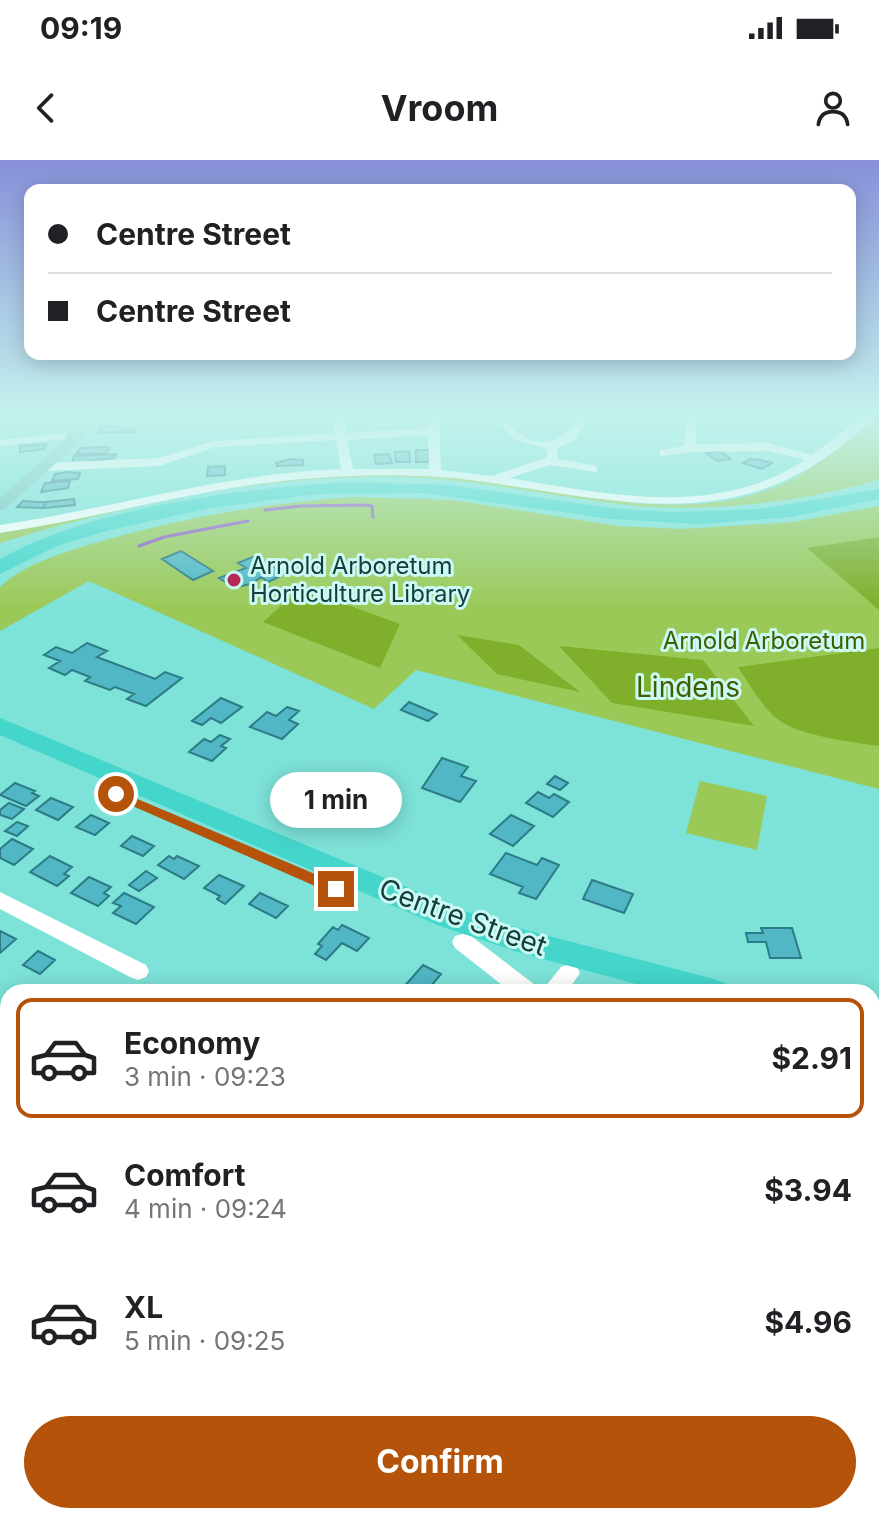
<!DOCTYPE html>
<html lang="en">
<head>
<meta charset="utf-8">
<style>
	body { margin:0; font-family:Inter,sans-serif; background:#f6f6f6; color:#202124; height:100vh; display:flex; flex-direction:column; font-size:30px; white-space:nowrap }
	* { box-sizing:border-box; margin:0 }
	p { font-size:26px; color:#757577 }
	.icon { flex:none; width:44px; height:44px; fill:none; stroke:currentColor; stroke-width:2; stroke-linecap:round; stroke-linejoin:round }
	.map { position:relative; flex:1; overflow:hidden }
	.sheet { position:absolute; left:0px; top:824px; width:880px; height:540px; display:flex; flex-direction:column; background:#fff; border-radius:24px 24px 0 0; box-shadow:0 4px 20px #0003 }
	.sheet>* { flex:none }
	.top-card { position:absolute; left:24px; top:24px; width:832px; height:176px; border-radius:16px; box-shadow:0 4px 20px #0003; display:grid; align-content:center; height:176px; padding:0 24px; background:#fff }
	.end { position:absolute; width:36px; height:36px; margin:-18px; border:10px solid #b45309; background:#fff; box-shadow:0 0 0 4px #fff }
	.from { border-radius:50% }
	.bubble { position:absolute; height:56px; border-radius:28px; background:#fff; box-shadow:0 4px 20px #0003; font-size:26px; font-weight:700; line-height:56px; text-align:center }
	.top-card b { display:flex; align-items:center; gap:28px; height:76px; font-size:30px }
	.top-card b+b { border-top:2px solid #e0e0e0 }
	.top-card i { width:20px; height:20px; background:#202124 }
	ul { padding:14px 0 0; list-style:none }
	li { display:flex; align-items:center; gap:24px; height:120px; margin:0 16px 12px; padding:0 8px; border:4px solid transparent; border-radius:16px }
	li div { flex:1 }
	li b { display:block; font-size:30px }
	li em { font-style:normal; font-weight:700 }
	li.active { border-color:#b45309 }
	li>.icon { width:72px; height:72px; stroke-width:1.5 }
	.button { display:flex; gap:16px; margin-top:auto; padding:16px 24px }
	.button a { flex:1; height:92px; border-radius:48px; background:#b45309; color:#fff; font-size:32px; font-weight:700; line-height:92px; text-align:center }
	.status { display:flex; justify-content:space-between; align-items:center; height:56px; padding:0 40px; background:#fff; direction:ltr }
	.status svg { height:22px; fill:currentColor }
	header { display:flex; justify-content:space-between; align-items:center; height:104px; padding:0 24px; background:#fff; font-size:36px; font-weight:700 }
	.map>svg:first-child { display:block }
	.green { fill:#9bc958 }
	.forest { fill:#80af2b }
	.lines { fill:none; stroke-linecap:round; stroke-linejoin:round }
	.stream { stroke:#955ac3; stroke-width:3 }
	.building { fill:#51b7c5; stroke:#2c7b85; stroke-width:2 }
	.minor { fill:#fff; fill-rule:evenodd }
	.major { fill:#75c3be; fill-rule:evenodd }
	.highway { fill:#44d6cb; fill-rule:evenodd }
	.route { fill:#b45309 }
	.poi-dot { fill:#b72755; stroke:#cbf9f4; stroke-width:3 }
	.labels { text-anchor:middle; stroke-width:6; stroke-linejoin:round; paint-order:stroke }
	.far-poi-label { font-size:24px; fill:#133e3b; stroke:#cbf9f4; text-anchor:start }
	.far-park-label { font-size:24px; fill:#405d00; stroke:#cbf9f4 }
	.park-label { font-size:28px; fill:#405d00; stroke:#cbf9f4 }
	.street-label { font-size:28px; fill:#133e3b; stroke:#cbf9f4 }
</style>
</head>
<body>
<div class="status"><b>09:19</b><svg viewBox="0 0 49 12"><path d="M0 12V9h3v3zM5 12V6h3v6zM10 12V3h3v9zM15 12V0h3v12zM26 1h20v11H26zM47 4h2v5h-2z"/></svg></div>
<header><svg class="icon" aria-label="back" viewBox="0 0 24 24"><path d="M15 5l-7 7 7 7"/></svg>Vroom<svg class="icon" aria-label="person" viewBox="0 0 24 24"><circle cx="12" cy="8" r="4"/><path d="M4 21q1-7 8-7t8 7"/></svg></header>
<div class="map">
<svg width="879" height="1364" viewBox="0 0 879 1364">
	<rect width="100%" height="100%" fill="#7de2d8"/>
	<path class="green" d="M879 258V320C806 340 727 351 651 347 569 341 488 320 405 317 269 313 129 343 0 383V371C112 356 221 322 334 316 382 313 432 315 480 320 575 331 679 365 773 328 811 313 846 281 879 258Z
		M357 337 453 340 619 366 682 369 793 362 879 346V629L416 510 374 549 89 421 0 471V427C28 401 69 391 105 380 188 357 270 342 357 337Z
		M700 621 767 636 757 690 686 673Z"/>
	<path class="forest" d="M879 377V450L807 388Z
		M301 428 400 464 380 508 263 462Z
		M457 475 519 485 580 532 497 514Z
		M559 486 703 500 754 566 612 543Z
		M879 488V586C851 582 798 576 776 558 760 544 749 524 738 507Z
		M651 1356H812L817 1364H651Z"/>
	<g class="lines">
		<path class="stream" d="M265 350 301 346 364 345 372 346 373 357
			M139 386 164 377 248 361"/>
	</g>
	<path class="building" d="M101 266H121L119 271 133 269 136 272 98 273Z
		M47 284 44 289 20 292V286Z
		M81 288 106 287 110 288 104 294H76Z
		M416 290H429V302H416Z
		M409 291 410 302H396L395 292Z
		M720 291 731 299 717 301 706 293Z
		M116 294 114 298 72 304 74 296Z
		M389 294 392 303 376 304 374 295Z
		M291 299 303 300V305L277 306 276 303Z
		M750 299 761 300 772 303 762 309 743 303Z
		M225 306V315L207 316 208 307Z
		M68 312 80 313 78 319 52 321 55 314Z
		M70 321 68 328 41 332 45 323Z
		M74 339 75 345 43 348 46 342Z
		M23 341 39 342H46L43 348 17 347Z
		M181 391 213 411 193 420 162 399Z
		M255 396 285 414 268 422 261 417 253 423 235 428 219 418 246 408 238 403Z
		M87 483 107 491 97 497 155 519 165 512 182 518 146 546 127 539 134 534 115 527 110 530 85 521 90 517 72 510 65 515 49 508 60 501 44 495 56 487 72 493Z
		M221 538 242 547 221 563 211 558 202 565 192 561Z
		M409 542 437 554 428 561 401 550Z
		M287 547 299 551 289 560 298 564 282 579 250 567 267 552 276 556Z
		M220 575 230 579 221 586 226 588 212 601 189 592 204 579 211 582Z
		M442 598 468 607 461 616 476 621 460 642 422 628Z
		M555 616 568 623 560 630 547 624Z
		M15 623 35 631 32 633 39 636 26 646 0 635Z
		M538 632 549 638 554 634 569 642 553 657 526 643Z
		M51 638 73 647 58 660 36 650Z
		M9 643 24 649 12 659 0 655V650Z
		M91 655 109 663 95 675 76 667Z
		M511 655 534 666 513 686 490 674Z
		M17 662 28 666 17 676 5 671Z
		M132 676 154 686 143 696 121 686Z
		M12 679 33 689 14 705 0 698V689Z
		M506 693 537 705 542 698 559 705 536 739 519 733 523 727 490 714Z
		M50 696 72 707 64 714 69 716 57 726 30 712Z
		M169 696 174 699 177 696 199 706 184 719 158 705Z
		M146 711 157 718 139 731 129 725Z
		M219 715 244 726 225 744 217 739 220 736 204 728Z
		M89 717 111 727 104 733 109 736 98 746 71 733Z
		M592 720 633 734 624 753 583 739Z
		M124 733 154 747 136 764 113 753 121 746 113 743Z
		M260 733 288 746 276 758 249 744Z
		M342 765 369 778 357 791 342 783 326 800 315 794 322 786 318 784 333 767 338 770Z
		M761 768H792L801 798H770L766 782H748L746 773H763Z
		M0 771 16 779 0 793Z
		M38 791 55 800 40 814 23 805Z
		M423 805 441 814 426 832H411L403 828Z
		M872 909H879V934H872Z
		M0 1014 8 1021V1051L0 1058Z
		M872 1331 879 1339V1364H861L854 1356H872Z
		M60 1356H96L101 1364H51Z
		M492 1356H548L549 1359 563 1356 566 1364H495Z"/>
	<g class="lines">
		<path class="minor" d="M332 256H343L346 273 428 268 427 256H439L441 310 492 316 545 298 548 295 547 289 514 279 494 256H505C524 290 561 291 579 256H590L576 279 558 288 557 299 597 306V312L550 305 509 318C608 334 715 359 805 300L768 291 690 292 660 296V290L684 286 686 256H697L695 284 768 283 812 295 863 256H876C751 378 639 344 485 322 429 314 372 314 316 318 209 325 106 357 0 373V365C114 348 225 313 341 309L336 280 216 287 159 306 44 311 38 307 44 303 158 298 215 281 335 273ZM428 275 429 309H353L347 280Z
			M76 272 80 273V277L0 286V280Z
			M0 732 146 805 149 811 146 817 138 820 130 817 0 749Z
			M463 774 471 776 535 825 539 832H511L455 788 452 782 455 776Z
			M569 804 577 807 580 813 567 832H541L561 807Z
			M0 940 8 943V970L0 967Z
			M872 1215 879 1218V1258L872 1255Z
			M8 1316V1354L0 1357V1319Z
			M370 1356H404L407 1364H373Z"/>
		<path class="major" d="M72 256H86L83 275 75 286 5 349 0 351V338L65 280Z"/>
		<path class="highway" d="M352 322 450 325 612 348 669 352 760 349 879 329V339L790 357 699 364 612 359 423 333 317 334 211 348 109 370 57 386 0 414V399L9 394C102 346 248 327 352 322Z
			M0 558 462 750 522 769 714 819 725 823 730 832H666L521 793 440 766 0 575Z
			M872 844 879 845V893H872Z"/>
	</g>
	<linearGradient id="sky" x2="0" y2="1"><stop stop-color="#8790d9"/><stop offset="0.57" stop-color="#c4f2ed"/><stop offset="1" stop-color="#c4f2ed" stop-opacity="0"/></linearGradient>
	<rect width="879" height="447" fill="url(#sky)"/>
	<path class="route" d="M116 630 341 725 343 729 341 733H331L112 637V631Z"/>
	<circle class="poi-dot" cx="234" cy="420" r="8"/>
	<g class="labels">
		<g class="far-poi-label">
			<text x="250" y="414">Arnold Arboretum<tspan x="250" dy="28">Horticulture Library</tspan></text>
		</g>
		<g class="far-park-label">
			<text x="764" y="489">Arnold Arboretum</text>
		</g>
		<g class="park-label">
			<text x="688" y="537">Lindens</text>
		</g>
		<g class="street-label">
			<text transform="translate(463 757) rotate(20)" y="10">Centre Street</text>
		</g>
	</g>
</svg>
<i class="end from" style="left:116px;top:634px"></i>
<i class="end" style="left:336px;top:729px"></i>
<div class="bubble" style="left:270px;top:612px;width:132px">1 min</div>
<div class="top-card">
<b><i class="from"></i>Centre Street</b>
<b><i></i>Centre Street</b>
</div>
<section class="sheet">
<ul>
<li class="active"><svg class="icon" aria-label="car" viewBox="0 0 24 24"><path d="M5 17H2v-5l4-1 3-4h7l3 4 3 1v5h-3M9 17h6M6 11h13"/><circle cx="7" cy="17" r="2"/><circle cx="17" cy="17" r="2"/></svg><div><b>Economy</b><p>3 min · 09:23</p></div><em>$2.91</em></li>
<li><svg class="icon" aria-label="car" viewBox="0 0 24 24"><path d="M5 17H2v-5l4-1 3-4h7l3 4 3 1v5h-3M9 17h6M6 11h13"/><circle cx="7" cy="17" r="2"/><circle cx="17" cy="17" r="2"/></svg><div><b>Comfort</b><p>4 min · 09:24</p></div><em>$3.94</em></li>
<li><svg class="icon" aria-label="car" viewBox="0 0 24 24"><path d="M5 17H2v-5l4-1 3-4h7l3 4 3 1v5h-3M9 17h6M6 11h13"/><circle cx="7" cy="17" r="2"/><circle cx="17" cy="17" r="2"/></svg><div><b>XL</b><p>5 min · 09:25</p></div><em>$4.96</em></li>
</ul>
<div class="button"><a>Confirm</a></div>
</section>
</div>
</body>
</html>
